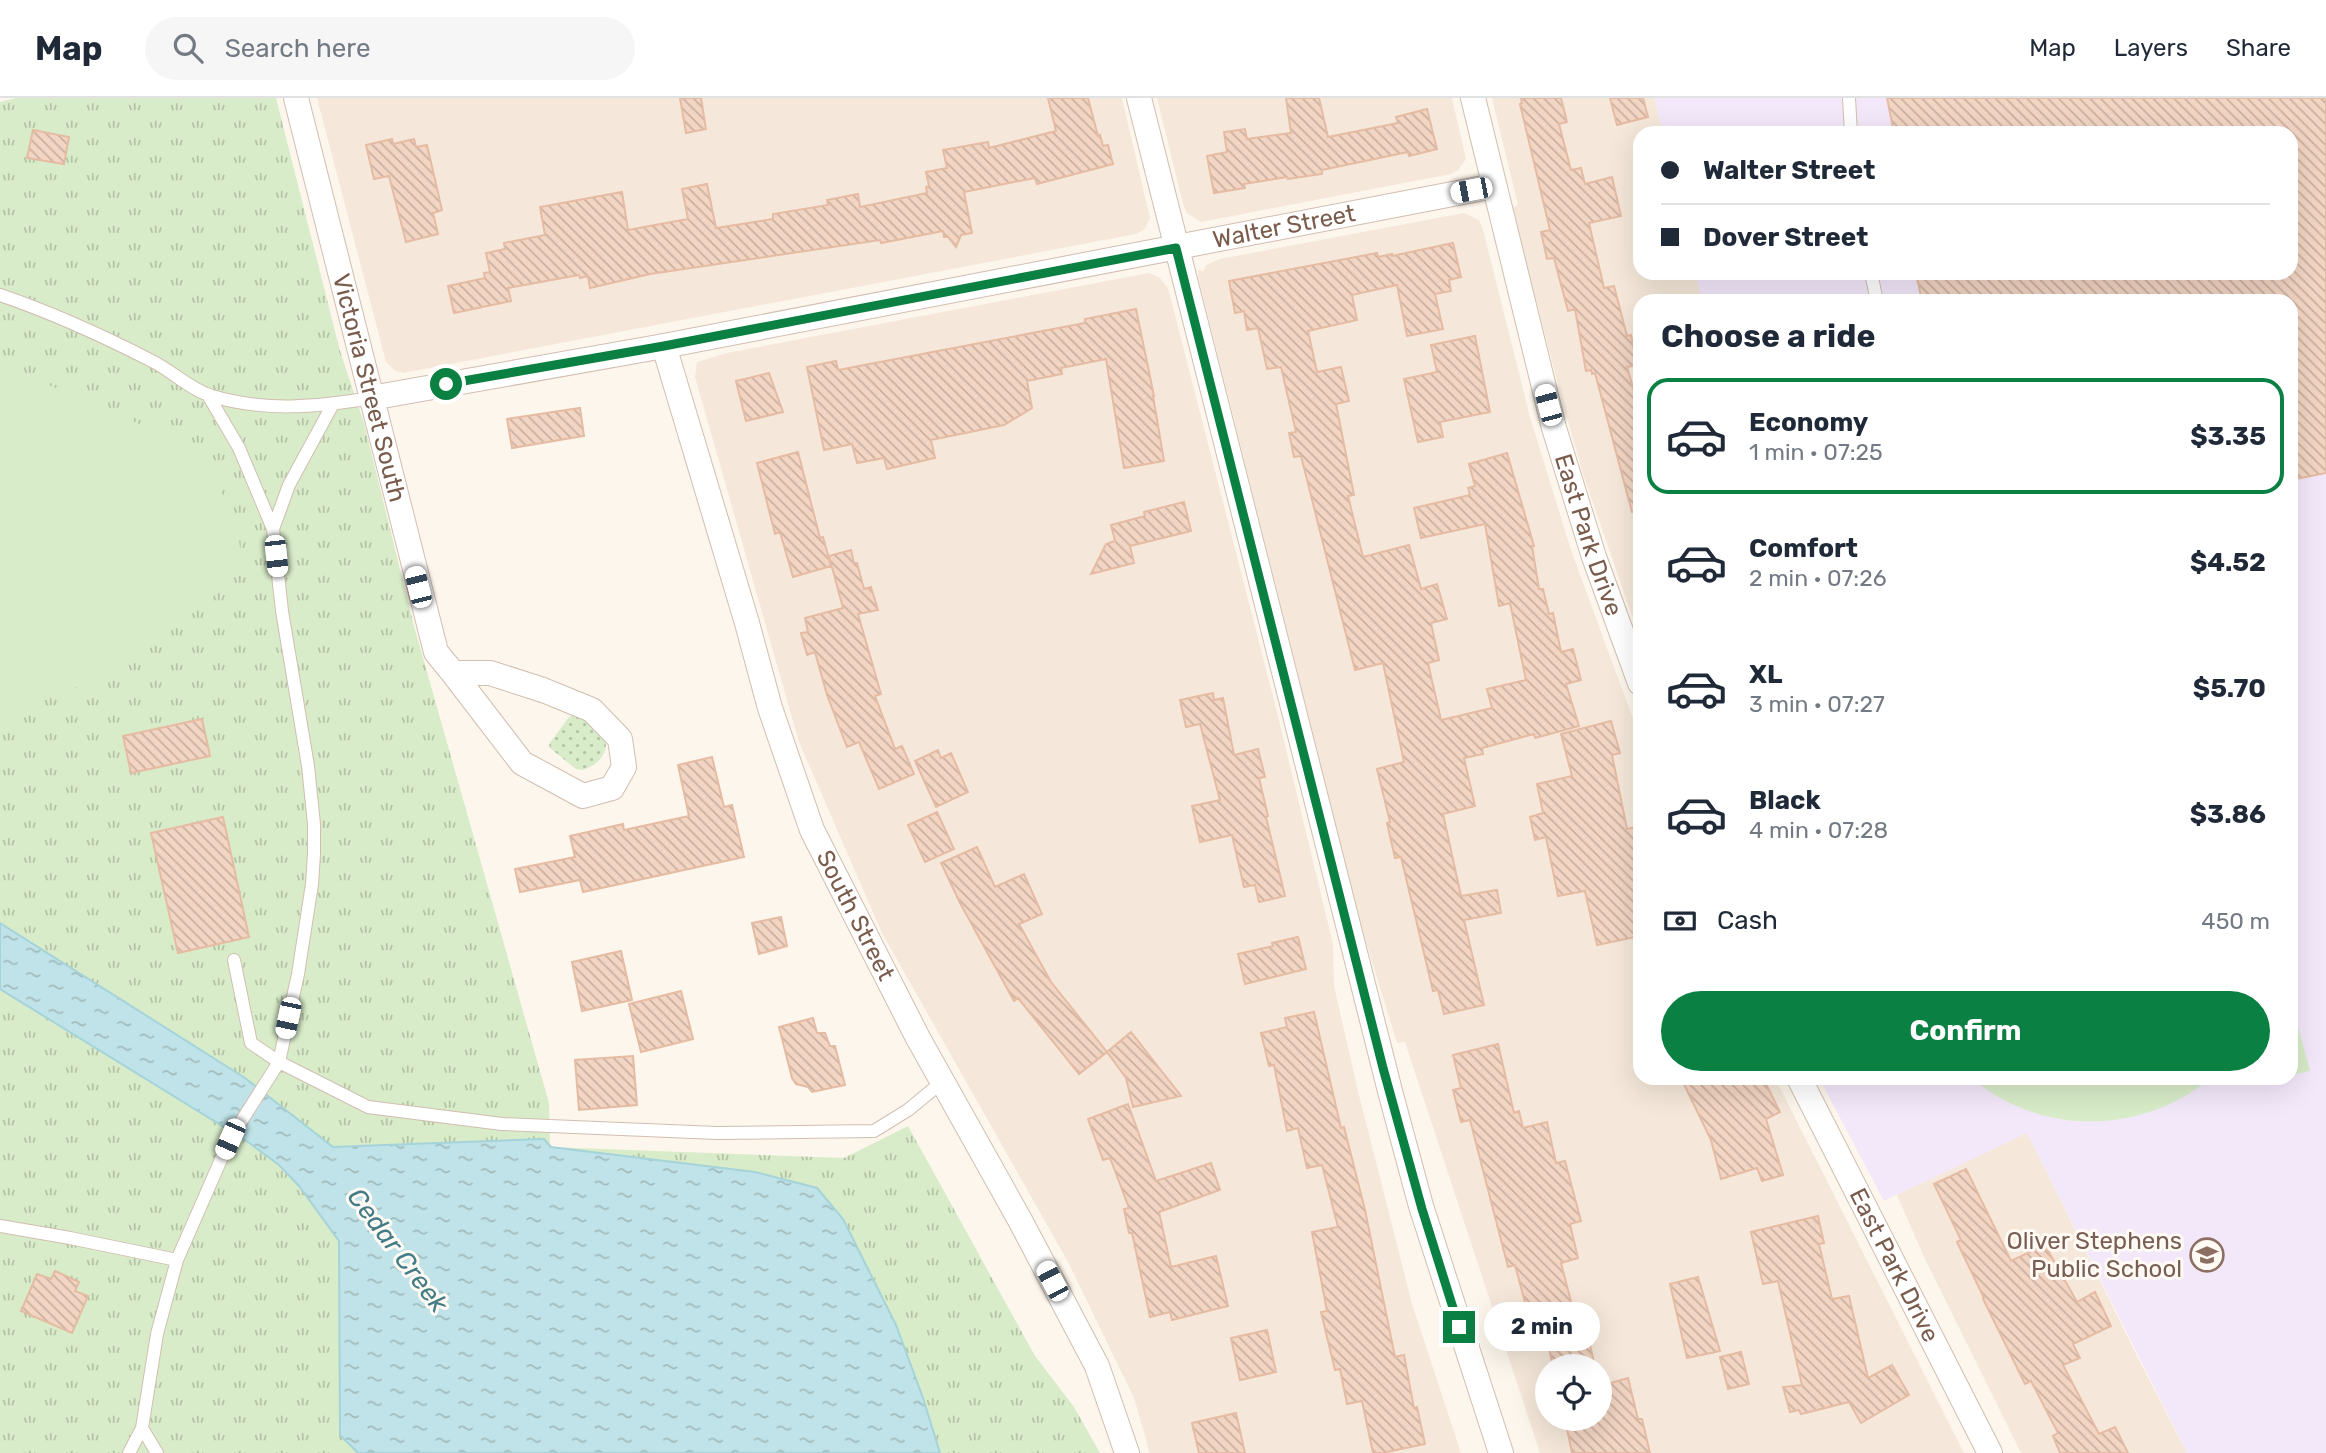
<!DOCTYPE html>
<html lang="en">
<head>
<meta charset="utf-8">
<style>
	body { margin:0; font-family:Rubik,sans-serif; background:#f6f6f7; color:#1f2937; height:100vh; display:flex; flex-direction:column; font-size:26px; white-space:nowrap }
	* { box-sizing:border-box; margin:0 }
	p { font-size:23px; color:#747a83 }
	.icon { flex:none; width:38px; height:38px; fill:none; stroke:currentColor; stroke-width:2; stroke-linecap:round; stroke-linejoin:round }
	.map { position:relative; flex:1; overflow:hidden }
	.sheet { position:absolute; left:1633px; top:196px; width:665px; height:791px; display:flex; flex-direction:column; background:#fff; border-radius:21px; box-shadow:0 7px 28px #0002 }
	.sheet>* { flex:none }
	.banner { position:absolute; left:1633px; top:28px; width:665px; height:154px; border-radius:21px; box-shadow:0 7px 28px #0002; display:grid; align-content:center; height:154px; padding:0 28px; background:#fff }
	.fabs { position:absolute; left:1535px; top:1256px; display:grid; gap:14px }
	.fabs a { display:grid; place-items:center; width:77px; height:77px; border-radius:50%; background:#fff; box-shadow:0 7px 28px #0002; font-size:35px }
	.end { position:absolute; width:32px; height:32px; margin:-16px; border:9px solid #0b8043; background:#fff; box-shadow:0 0 0 4px #fff }
	.from { border-radius:50% }
	.bubble { position:absolute; height:49px; border-radius:24px; background:#fff; box-shadow:0 7px 28px #0002; font-size:23px; font-weight:700; line-height:49px; text-align:center }
	.car { position:absolute; width:21px; height:42px; margin:-21px -10px; border-radius:9px; box-shadow:0 0 5px 2px #0007; background:linear-gradient(#fff 24%,#345 0 40%,#fff 0 76%,#345 0 86%,#fff 0) }
	.banner b { display:flex; align-items:center; gap:24px; height:66px; font-size:26px }
	.banner b+b { border-top:2px solid #e0e1e3 }
	.banner i { width:18px; height:18px; background:#1f2937 }
	ul { padding:0; list-style:none }
	li { display:flex; align-items:center; gap:21px; height:116px; margin:0 14px 10px; padding:0 14px; border:4px solid transparent; border-radius:21px }
	li div { flex:1 }
	li b { display:block; font-size:26px }
	li em { font-style:normal; font-weight:700 }
	li.active { border-color:#0b8043 }
	li>.icon { width:63px; height:63px; stroke-width:1.5 }
	h2 { padding:0 28px; font-size:32px; line-height:84px }
	.pay { display:flex; align-items:center; gap:18px; height:77px; padding:0 28px; font-size:26px }
	.pay p { margin-inline-start:auto }
	.cta { display:flex; gap:14px; margin-top:auto; padding:14px 28px }
	.cta a { flex:1; height:80px; border-radius:42px; background:#0b8043; color:#fff; font-size:28px; font-weight:700; line-height:80px; text-align:center }
	header { display:flex; align-items:center; gap:42px; box-sizing:border-box; height:98px; padding:0 35px; background:#fff; border-bottom:2px solid #e0e1e3 }
	header strong { font-size:33px }
	nav { display:flex; gap:38px; margin-inline-start:auto; font-size:24px }
	.search { width:490px; height:63px; background:#f6f6f7; display:flex; align-items:center; gap:18px; box-sizing:border-box; padding:0 24px; border-radius:38px; color:#747a83; font-size:26px }
	.map>svg:first-child { display:block }
	.residential { fill:#f5e8da; fill-rule:evenodd }
	.education { fill:#f3e8fa }
	.grass { fill:url(#grass-dots) }
	.park { fill:url(#park-tufts) }
	.pitch { fill:#d8ecc9 }
	.water { fill:url(#water-ripples); stroke:#a5d3da; stroke-width:2 }
	.building { fill:url(#building-back-hatch); stroke:#e6bba3; stroke-width:2 }
	.lines { fill:none; stroke-linecap:round; stroke-linejoin:round }
	.service-casing { stroke:#d1beb0; stroke-width:14 }
	.minor-casing { stroke:#d1beb0; stroke-width:26 }
	.service { stroke:#fff; stroke-width:12 }
	.minor { stroke:#fff; stroke-width:24 }
	.route { stroke:#0b8043; stroke-width:9 }
	.labels { text-anchor:middle; stroke-width:6; stroke-linejoin:round; paint-order:stroke }
	.street-label { font-size:24px; fill:#7a5c4d; stroke:#fffaf3 }
	.education-label { font-size:24px; fill:#785e54; stroke:#fffaf3; text-anchor:end }
	.water-label { font-size:26px; font-style:italic; fill:#437c86; stroke:#fffaf3 }
</style>
</head>
<body>
<header>
<strong>Map</strong>
<div class="search"><svg class="icon" aria-label="search" viewBox="0 0 24 24"><circle cx="10" cy="10" r="6"/><path d="M15 15l6 6"/></svg>Search here</div>
<nav><a>Map</a><a>Layers</a><a>Share</a></nav>
</header>
<div class="map">
<svg width="2326" height="1355" viewBox="0 0 2326 1355">
	<defs>
		<pattern id="grass-dots" width="8" height="8" patternUnits="userSpaceOnUse" patternTransform="scale(1.75)"><rect width="8" height="8" fill="#d8ecc9"/><path d="M2 2h.1M6 6h.1" fill="none" stroke="#b4c2a5" stroke-width="1.8" stroke-linecap="round"/></pattern>
		<pattern id="park-tufts" width="24" height="20" patternUnits="userSpaceOnUse" patternTransform="scale(1.75)"><rect width="24" height="20" fill="#d8ecc9"/><path d="M3 7l-1-3M5 7V3M7 7l1-3M15 17l-1-3M17 17v-4M19 17l1-3" fill="none" stroke="#b4c2a5"/></pattern>
		<pattern id="water-ripples" width="26" height="14" patternUnits="userSpaceOnUse" patternTransform="scale(1.75)"><rect width="26" height="14" fill="#bfe3e8"/><path d="M2 4q2-2 4 0t4 0M15 11q2-2 4 0t4 0" fill="none" stroke="#a0bbbe"/></pattern>
		<pattern id="building-back-hatch" width="6" height="6" patternUnits="userSpaceOnUse" patternTransform="scale(1.75)"><rect width="6" height="6" fill="#f3d5c3"/><path d="M-1 5l2 2M0 0l6 6M5-1l2 2" fill="none" stroke="#cab0a1"/></pattern>
	</defs>
	<rect width="100%" height="100%" fill="#fdf6ec"/>
	<path class="residential" d="M317 0H1122L1150 120 1144 132 1136 136 403 275 394 272 386 264Z
		M1157 0H1452L1466 61 1458 72 1451 76 1201 124 1187 115 1183 106Z
		M1492 0H1655L1663 35H1640V175H1696L1702 203H1640V541L1584 379 1565 313 1512 110 1518 107Z
		M1464 115 1479 122 1483 132 1530 319 1571 452 1640 640V980H1775L1964 1355H1540L1405 944 1397 945 1360 824 1198 178V172L1203 173 1206 167 1220 161ZM1547 1269H1600V1321H1547Z
		M1149 175 1160 180 1168 190 1277 614 1333 846 1334 888 1358 993 1412 1206 1461 1355H1150L1134 1300 1068 1164 882 835 799 644 695 279 697 264 727 255Z
		M2027 1034 2138 1260 2187 1355H2021L1924 1159 1897 1097Z"/>
	<path class="education" d="M1655 0H2326V1355H2187L2027 1035 1884 1103 1819 980H2291V203H1702L1695 175H2291V35H1663Z"/>
	<path class="grass" d="M580 613 606 643C607 658 597 667 583 672L576 671 550 650 549 646 569 619Z"/>
	<path class="park" d="M16 0H276L340 253 364 325 414 528 549 1005 550 1049 844 1060 908 1028 1035 1258 1074 1309 1100 1355H0V4Z"/>
	<path class="pitch" d="M0 266 205 354 238 434 240 450 238 466 227 487 149 551 108 578 0 616Z
		M2291 903 2310 973 2291 977Z
		M1972 980H2211C2142 1037 2041 1039 1972 980Z"/>
	<path class="water" d="M0 825 245 980 333 1049 544 1041 551 1049 755 1074 817 1090 843 1121 896 1227 923 1300 940 1355H358L340 1337 339 1143 299 1088 279 1067 248 1044 0 891Z"/>
	<path class="building" d="M680 0H701L706 31 686 35Z
		M1048 0H1088L1098 38 1100 37 1103 48 1108 47 1113 66 1037 86 1035 80 964 94 972 135 961 137 956 149 948 139H944L943 133 881 145 880 142 650 176 590 190 588 178 580 180 579 177 508 190 511 203 454 215 448 188 485 180 484 175 490 174 486 155 505 151 504 145 545 137 540 109 622 94 628 132 688 121 682 91 707 86 716 130 773 121V116L828 107 827 102 858 96 860 109 927 95 926 89 929 88 926 74 947 70 943 52 988 44 989 50 1056 33Z
		M1286 0H1319L1328 39 1398 25 1396 19 1427 11 1437 51 1409 58 1408 54 1322 72V76L1288 81 1287 79 1244 86 1245 90 1214 95 1207 58 1227 54 1224 34 1245 31 1247 41 1291 35Z
		M1521 0H1561L1567 24 1559 26 1571 72 1581 70 1585 86 1612 79 1621 118 1589 125 1604 190 1614 188 1627 238 1631 237 1637 267 1627 269 1640 314V413L1632 414 1595 275 1592 276 1591 272 1586 273 1575 211 1568 213 1554 160 1547 161 1541 134 1550 132 1520 6 1522 5Z
		M1610 0H1643L1648 19 1617 27Z
		M1887 0H2326V375L2291 382V203H2226L2225 198 2201 203H1922L1916 175H2291V35H1894Z
		M33 32 69 39 64 66 27 60Z
		M392 41 393 46 414 41 416 49 427 47 442 112 433 115 438 136 406 144 389 78 374 81 366 47Z
		M1453 145 1461 179 1449 182 1451 193 1435 196 1443 231 1407 238 1397 187 1352 197 1357 222 1308 233 1317 274 1341 269 1349 303 1336 306 1354 397 1348 398 1363 459 1409 447 1421 491 1437 486 1447 521 1431 525 1439 562 1428 565 1441 622 1492 610 1487 591 1526 582 1510 505 1499 508 1485 426 1421 440 1414 410 1470 397 1468 390 1475 388 1469 366 1507 355 1534 448H1532L1539 491H1543L1549 516 1553 515 1561 554 1573 551 1581 582 1566 586 1579 628 1535 640 1534 636 1482 650 1483 656 1464 660 1475 708 1443 716 1461 798 1497 792 1501 815 1464 822 1484 907 1444 916 1438 892 1433 893 1401 759 1395 760 1387 725 1390 724 1377 671 1404 664 1383 565 1355 572 1301 358 1294 359 1289 335 1296 334 1281 269 1267 271 1258 230 1247 232 1244 213 1235 215 1229 183 1377 155 1378 159 1392 156V158Z
		M1136 211 1154 298H1153L1164 363 1124 370 1106 261 1061 270 1062 276 1027 283 1032 310 1004 327 931 342 935 360 887 371 884 360 857 365 852 346 824 352 807 269 836 263 838 272 1085 225V221Z
		M1475 238 1490 314 1440 324 1443 339 1418 344 1404 281 1437 274 1431 247Z
		M769 275 783 314 746 323 736 283Z
		M580 310 584 338 512 350 507 321Z
		M798 354 820 440 823 439 831 468 793 479 780 434 775 436 757 365Z
		M1184 404 1191 433 1130 448 1134 465 1091 476 1106 446 1115 443 1111 427 1145 418 1144 414Z
		M851 452 854 465H857L864 491 871 489 878 512 858 516 881 596 875 598 895 651 902 648 914 676 879 691 859 644 847 649 827 597 815 554 807 557 801 535 808 534 805 520 843 510 829 458Z
		M1213 595 1214 602 1223 600 1234 657 1258 651 1265 679 1259 680 1268 718 1266 719 1285 798 1259 804 1255 787 1244 789 1232 737 1200 744 1192 708 1220 702 1200 626 1186 629 1180 602Z
		M202 621 210 658 131 675 123 638Z
		M1611 623 1620 655 1612 657 1627 731 1640 728V838L1597 847 1585 793 1558 798 1546 739 1535 742 1530 719 1543 715 1537 686 1572 678 1561 636Z
		M938 652 941 660 951 655 968 694 936 709 915 663Z
		M712 659 724 709 732 707 744 759 583 794 580 782 520 794 515 771 575 759 570 738 623 726 624 732 689 718 678 667Z
		M937 714 954 751 925 764 908 727Z
		M223 719 249 839 178 855 151 735Z
		M977 749 995 789 1024 776 1042 816 1019 826 1051 884 1107 954 1079 976 1018 900 1014 903 960 805 941 765Z
		M781 819 787 848 759 856 752 825Z
		M1298 839 1306 871 1245 886 1238 856 1273 848 1272 845Z
		M621 853 632 902 582 913 572 864Z
		M681 893 693 941 641 954 629 906Z
		M1314 914 1341 1030 1344 1029 1365 1112 1395 1259 1404 1257 1414 1310 1417 1309 1425 1346 1382 1355H1373L1362 1303 1347 1306 1340 1271 1335 1272 1321 1214 1327 1213 1312 1134 1338 1129 1322 1067 1307 1070 1298 1030 1287 1033 1274 967 1269 968 1261 935 1287 929 1285 920Z
		M813 920 817 935H825L830 948H835L845 987 812 994 808 989 796 986 792 980 779 929Z
		M1131 934 1181 998 1133 1009 1126 980 1107 954Z
		M1498 946 1514 1015 1519 1013 1523 1030 1547 1024 1556 1065 1565 1063 1581 1123 1570 1126 1578 1160 1561 1165 1573 1211H1582L1595 1269H1553L1546 1235 1534 1238 1515 1167 1508 1169 1470 1022 1461 1024 1453 992 1461 990 1453 957Z
		M633 958 637 1007 579 1012 575 962Z
		M1681 980H1763L1780 1014 1766 1021 1783 1077 1762 1083 1757 1070 1721 1081 1711 1042Z
		M1128 1006 1156 1083 1211 1065 1220 1092 1159 1114 1171 1169 1216 1158 1228 1208 1172 1222 1170 1214 1150 1219 1132 1135H1129L1124 1111 1129 1110 1110 1060 1103 1062 1088 1021Z
		M1966 1071 2011 1163 2045 1147 2077 1204 2095 1194 2111 1228 2073 1246 2080 1260 2063 1267 2099 1336 2115 1329 2128 1355H2060L2053 1338 2058 1335 2031 1283 2025 1286 1983 1201 1984 1200 1957 1144 1961 1142 1934 1086Z
		M1818 1118 1824 1145 1819 1146 1832 1201 1849 1198 1868 1280 1892 1267 1909 1297 1861 1325 1849 1304 1801 1316 1799 1312 1790 1314 1783 1289 1802 1287 1778 1183 1763 1186 1751 1134Z
		M55 1173 79 1184 75 1193 88 1198 72 1235 21 1213 37 1176 51 1181Z
		M1698 1179 1720 1253 1687 1260 1670 1186Z
		M1267 1232 1276 1274 1240 1282 1231 1240Z
		M1741 1254 1749 1286 1728 1291 1720 1259Z
		M1628 1280 1638 1321H1642L1650 1355H1572L1565 1321H1600V1288Z
		M1236 1315 1245 1355H1199L1192 1325Z"/>
	<g class="lines">
		<defs>
			<path id="service" d="M1849 0 1851 35
				M1871 175 1877 203
				M0 197C53 215 103 238 152 263 172 273 191 292 212 298 266 314 317 309 371 300
				M273 431 289 387 333 306
				M234 862 251 945 279 964 368 1009 502 1026 717 1035 874 1033 908 1012 942 984
				M0 1128 70 1140 177 1162
				M142 1330 157 1236 177 1162 230 1041 279 964 298 876 312 786 314 756V726L308 668 282 513 273 431 239 350 208 297
				M129 1355 142 1330 157 1355"/>
			<g id="minor">
				<path id="s1" d="M296 0 436 554 453 575H490L543 592 592 612 620 641 624 669 612 690 583 698 522 665 453 575"/>
				<path d="M1139 0 1391 997 1421 1108 1501 1355"/>
				<path id="s2" d="M1473 0 1554 330 1594 459 1640 585"/>
				<path id="s3" d="M664 248 747 525 770 610 812 732 918 940 1021 1124 1097 1268 1127 1355"/>
				<path id="s4" d="M371 300 664 248 1494 88"/>
				<path id="s5" d="M1799 980 1990 1355"/>
			</g>
		</defs>
		<use href="#service" class="service-casing"/>
		<use href="#minor" class="minor-casing"/>
		<use href="#service" class="service"/>
		<use href="#minor" class="minor"/>
	</g>
	<g class="lines">
		<path class="route" d="M446 286 664 248 1176 150 1383 970 1422 1111 1459 1229"/>
	</g>
	<defs>
		<symbol id="school-ring" viewBox="-11 -11 22 22"><circle r="9.5" fill="#fffaf3" stroke="#8d6e63" stroke-width="1.5"/><path d="M0-5L7-2L0 1L-7-2ZM-4 1L0 2.5L4 1V4Q0 6-4 4Z" fill="#8d6e63"/></symbol>
	</defs>
	<g fill-rule="evenodd">
		<use href="#school-ring" x="2188" y="1138" width="38" height="38"/>
	</g>
	<g class="labels">
		<g class="street-label">
			<text dy="8" stroke="none"><textPath href="#s4" startOffset="929">Walter Street</textPath></text>
			<text dy="8" stroke="none"><textPath href="#s1" startOffset="299">Victoria Street South</textPath></text>
			<text dy="8" stroke="none"><textPath href="#s2" startOffset="452">East Park Drive</textPath></text>
			<text dy="8" stroke="none"><textPath href="#s3" startOffset="602">South Street</textPath></text>
			<text dy="8" stroke="none"><textPath href="#s5" startOffset="210">East Park Drive</textPath></text>
		</g>
		<g class="education-label">
			<text x="2182" y="1151">Oliver Stephens<tspan x="2182" dy="28">Public School</tspan></text>
		</g>
		<g class="water-label">
			<text transform="translate(398 1152) rotate(53)" y="9">Cedar Creek</text>
		</g>
	</g>
</svg>
<div class="fabs">
<a><svg class="icon" aria-label="locate" viewBox="0 0 24 24"><circle cx="12" cy="12" r="6"/><path d="M12 2v4M12 18v4M2 12h4M18 12h4"/></svg></a>
</div>
<i class="end from" style="left:446px;top:286px"></i>
<i class="end" style="left:1459px;top:1229px"></i>
<div class="bubble" style="left:1484px;top:1204px;width:116px">2 min</div>
<i class="car" style="left:1471px;top:92px;rotate:259deg"></i>
<i class="car" style="left:1548px;top:307px;rotate:345deg"></i>
<i class="car" style="left:276px;top:458px;rotate:174deg"></i>
<i class="car" style="left:418px;top:489px;rotate:346deg"></i>
<i class="car" style="left:288px;top:920px;rotate:192deg"></i>
<i class="car" style="left:230px;top:1041px;rotate:204deg"></i>
<i class="car" style="left:1052px;top:1183px;rotate:332deg"></i>
<div class="banner">
<b><i class="from"></i>Walter Street</b>
<b><i></i>Dover Street</b>
</div>
<section class="sheet">
<h2>Choose a ride</h2>
<ul>
<li class="active"><svg class="icon" aria-label="car" viewBox="0 0 24 24"><path d="M5 17H2v-5l4-1 3-4h7l3 4 3 1v5h-3M9 17h6M6 11h13"/><circle cx="7" cy="17" r="2"/><circle cx="17" cy="17" r="2"/></svg><div><b>Economy</b><p>1 min · 07:25</p></div><em>$3.35</em></li>
<li><svg class="icon" aria-label="car" viewBox="0 0 24 24"><path d="M5 17H2v-5l4-1 3-4h7l3 4 3 1v5h-3M9 17h6M6 11h13"/><circle cx="7" cy="17" r="2"/><circle cx="17" cy="17" r="2"/></svg><div><b>Comfort</b><p>2 min · 07:26</p></div><em>$4.52</em></li>
<li><svg class="icon" aria-label="car" viewBox="0 0 24 24"><path d="M5 17H2v-5l4-1 3-4h7l3 4 3 1v5h-3M9 17h6M6 11h13"/><circle cx="7" cy="17" r="2"/><circle cx="17" cy="17" r="2"/></svg><div><b>XL</b><p>3 min · 07:27</p></div><em>$5.70</em></li>
<li><svg class="icon" aria-label="car" viewBox="0 0 24 24"><path d="M5 17H2v-5l4-1 3-4h7l3 4 3 1v5h-3M9 17h6M6 11h13"/><circle cx="7" cy="17" r="2"/><circle cx="17" cy="17" r="2"/></svg><div><b>Black</b><p>4 min · 07:28</p></div><em>$3.86</em></li>
</ul>
<div class="pay"><svg class="icon" aria-label="cash" viewBox="0 0 24 24"><path d="M3 7h18v10H3z"/><circle cx="12" cy="12" r="2"/></svg>Cash<p>450 m</p></div>
<div class="cta"><a>Confirm</a></div>
</section>
</div>
</body>
</html>
